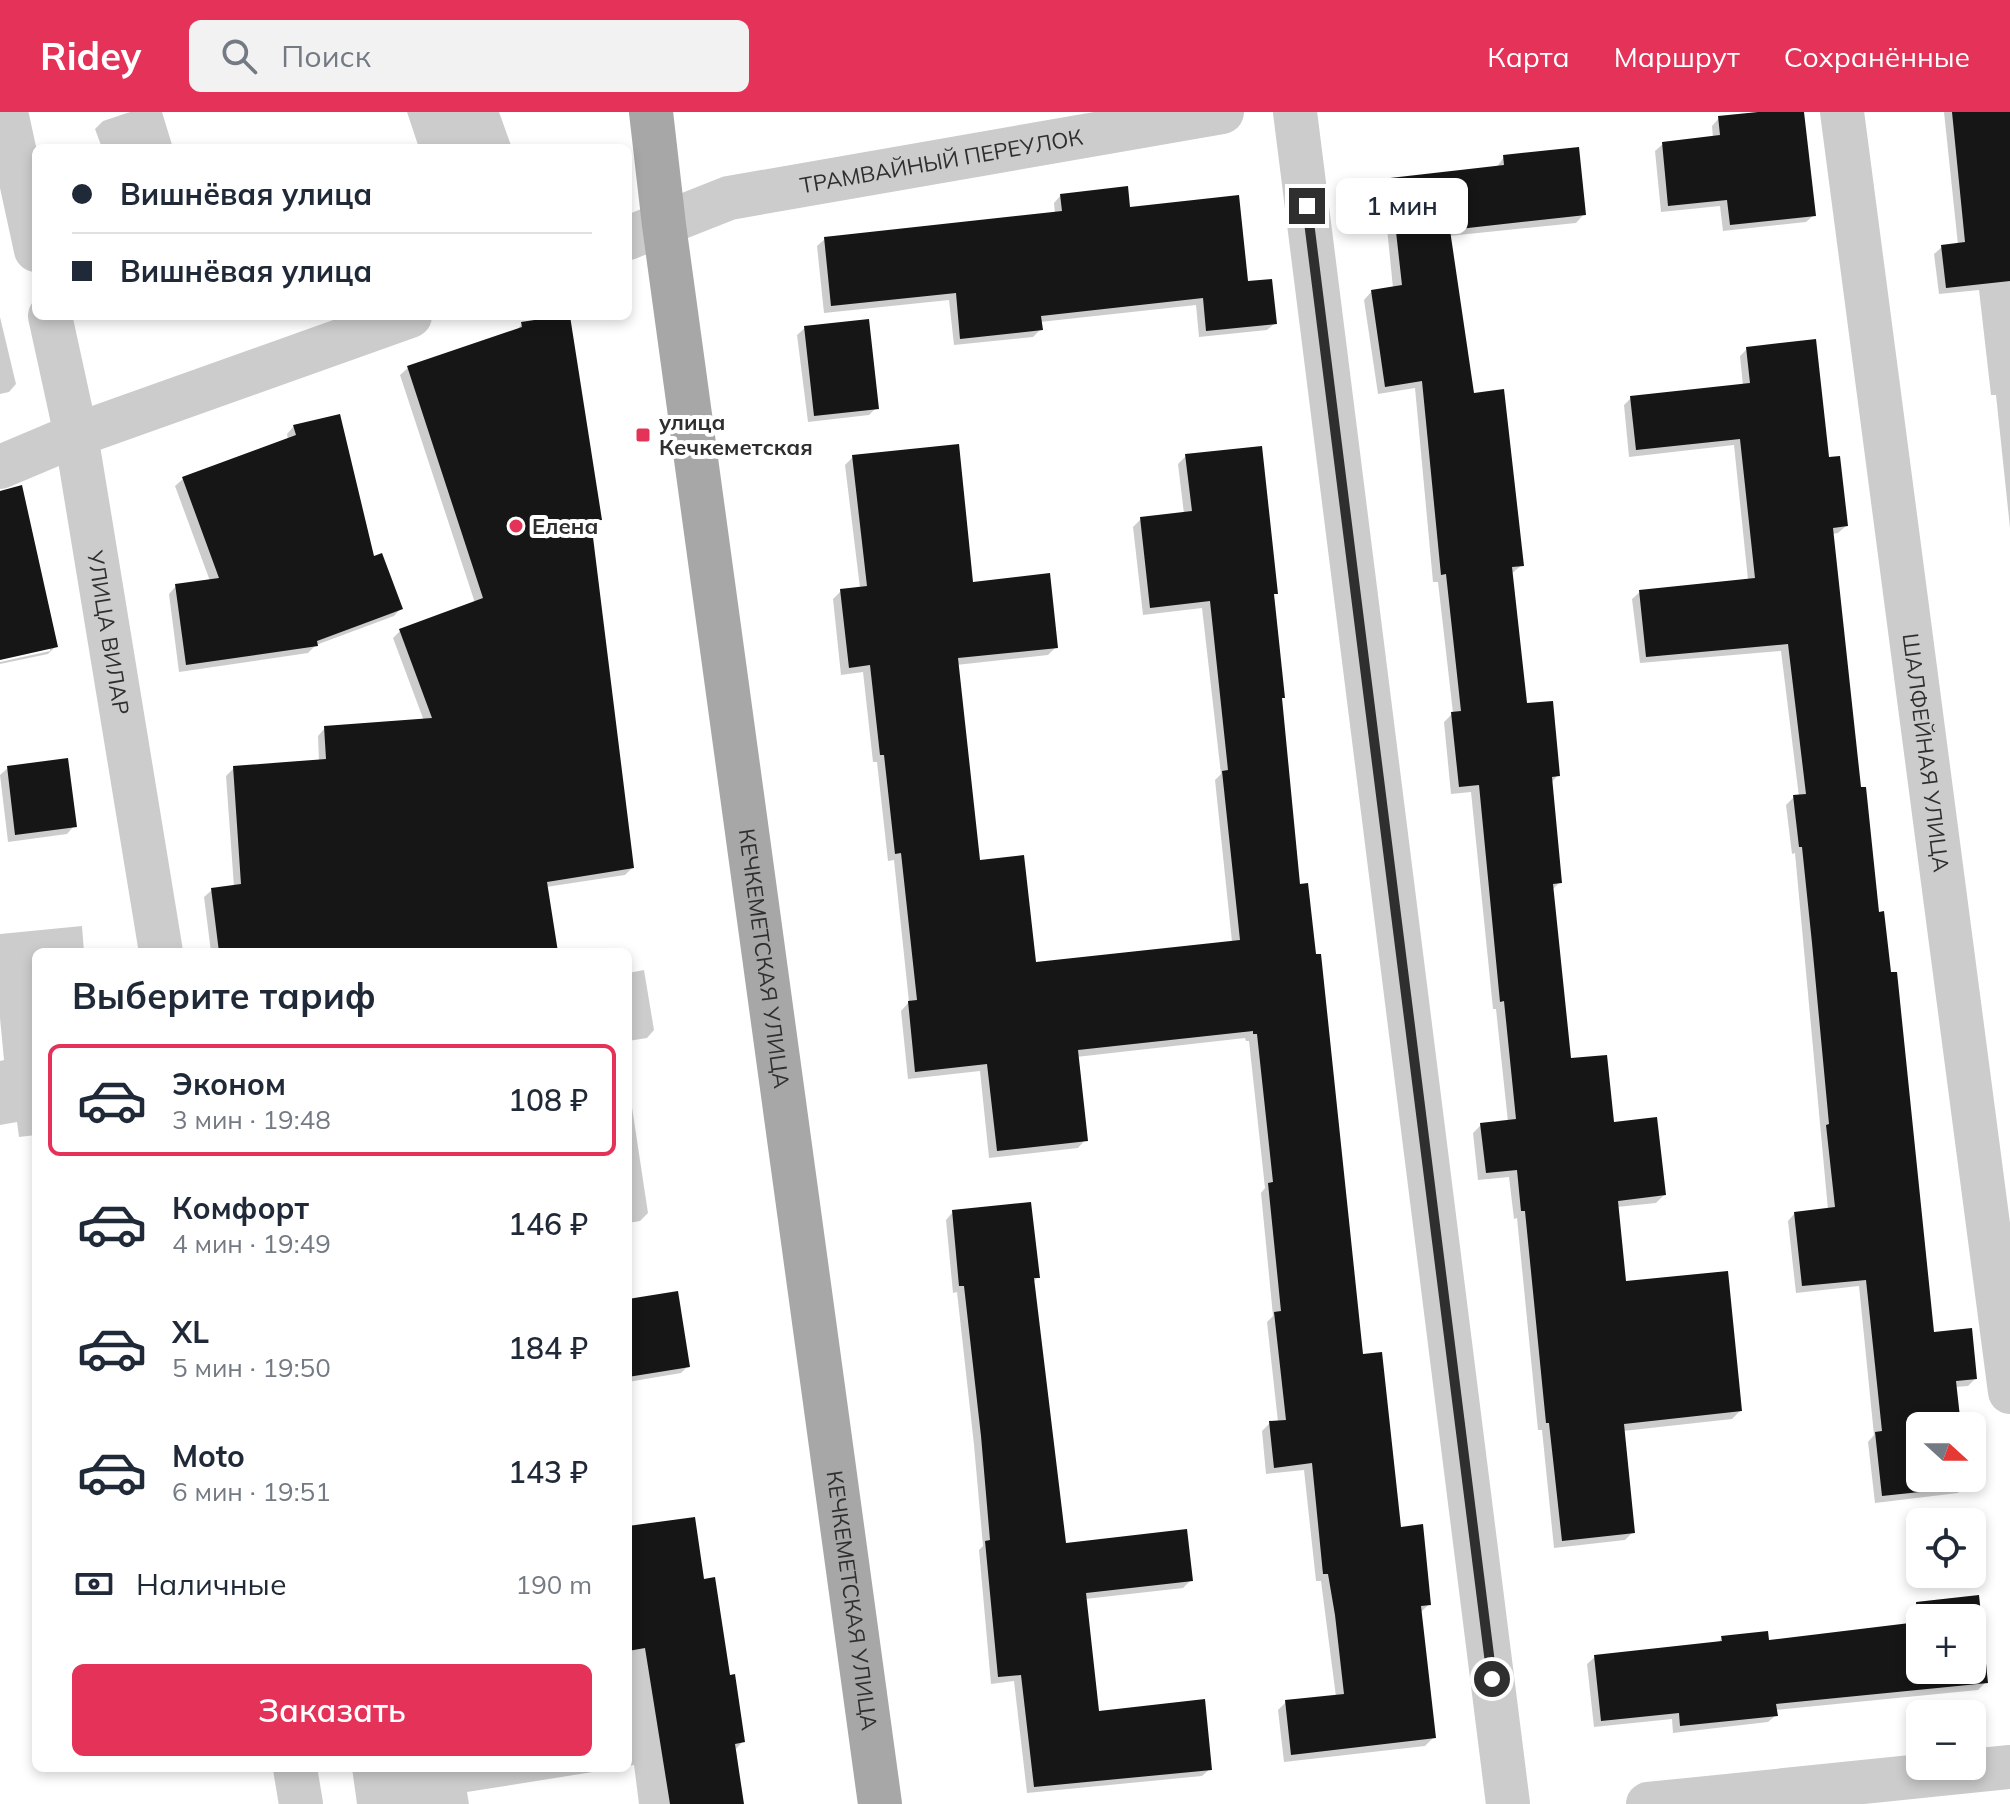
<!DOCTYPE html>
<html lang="ru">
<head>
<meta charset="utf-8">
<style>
	body { margin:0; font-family:Mulish,sans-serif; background:#f2f2f3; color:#1f2937; height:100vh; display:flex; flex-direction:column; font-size:30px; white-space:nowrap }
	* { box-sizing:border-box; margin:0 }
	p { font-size:26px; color:#747a83 }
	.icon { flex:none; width:44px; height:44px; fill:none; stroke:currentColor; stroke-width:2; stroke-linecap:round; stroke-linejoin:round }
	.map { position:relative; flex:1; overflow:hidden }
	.drawer { position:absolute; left:32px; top:836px; width:600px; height:824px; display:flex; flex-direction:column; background:#fff; border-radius:12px; box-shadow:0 4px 12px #0003 }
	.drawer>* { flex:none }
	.guide { position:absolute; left:32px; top:32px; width:600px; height:176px; border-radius:12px; box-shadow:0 4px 12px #0003; display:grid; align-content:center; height:176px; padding:0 40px; background:#fff }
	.needle { width:52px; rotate:111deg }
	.fabs { position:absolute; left:1906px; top:1300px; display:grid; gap:16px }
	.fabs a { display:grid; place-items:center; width:80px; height:80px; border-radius:12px; background:#fff; box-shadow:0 4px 12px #0003; font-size:40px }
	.end { position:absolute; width:36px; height:36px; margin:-18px; border:10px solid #2f2f2f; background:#fff; box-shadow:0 0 0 4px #fff }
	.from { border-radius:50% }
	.bubble { position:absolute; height:56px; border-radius:12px; background:#fff; box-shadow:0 4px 12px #0003; font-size:26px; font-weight:600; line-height:56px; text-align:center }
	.guide b { display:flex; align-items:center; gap:28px; height:76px; font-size:30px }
	.guide b+b { border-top:2px solid #e0e1e3 }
	.guide i { width:20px; height:20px; background:#1f2937 }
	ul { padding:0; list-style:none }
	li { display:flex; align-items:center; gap:24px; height:112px; margin:0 16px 12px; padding:0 24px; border:4px solid transparent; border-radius:12px }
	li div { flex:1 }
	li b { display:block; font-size:30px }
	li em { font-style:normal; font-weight:600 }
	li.selected { border-color:#e53258 }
	li>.icon { width:72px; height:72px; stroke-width:1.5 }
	h2 { padding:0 40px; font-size:36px; line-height:96px }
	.pay { display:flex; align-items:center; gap:20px; height:88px; padding:0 40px; font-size:30px }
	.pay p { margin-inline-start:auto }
	.primary-button { display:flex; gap:16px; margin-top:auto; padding:16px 40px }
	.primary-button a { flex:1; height:92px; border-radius:12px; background:#e53258; color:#fff; font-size:32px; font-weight:600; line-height:92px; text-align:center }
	header { display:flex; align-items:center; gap:48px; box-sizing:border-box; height:112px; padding:0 40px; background:#e53258; color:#fff }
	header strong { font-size:38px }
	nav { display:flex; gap:44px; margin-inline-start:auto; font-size:28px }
	.search { width:560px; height:72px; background:#f2f2f3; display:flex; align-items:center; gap:20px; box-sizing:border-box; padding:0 28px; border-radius:12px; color:#747a83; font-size:30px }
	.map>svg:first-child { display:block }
	.shadow { fill:#0003; fill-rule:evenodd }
	.building { fill:#161616; fill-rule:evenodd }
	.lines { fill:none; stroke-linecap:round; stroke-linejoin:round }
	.minor { stroke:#ccc; stroke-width:44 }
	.major { stroke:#a7a7a7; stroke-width:44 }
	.route { stroke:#2f2f2f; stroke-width:10 }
	.poi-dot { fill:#e53258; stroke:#fff; stroke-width:3 }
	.labels { text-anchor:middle; stroke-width:8; stroke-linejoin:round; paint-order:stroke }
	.street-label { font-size:22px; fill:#2f2f2f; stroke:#fff }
	.poi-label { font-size:22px; font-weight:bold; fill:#2f2f2f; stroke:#fff; text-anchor:start }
</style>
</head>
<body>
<header>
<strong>Ridey</strong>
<div class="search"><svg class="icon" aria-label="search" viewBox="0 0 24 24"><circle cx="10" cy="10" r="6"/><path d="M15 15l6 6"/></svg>Поиск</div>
<nav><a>Карта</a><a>Маршрут</a><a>Сохранённые</a></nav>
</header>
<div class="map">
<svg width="2010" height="1692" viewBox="0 0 2010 1692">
	<rect width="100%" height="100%" fill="#fff"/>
	<path class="shadow" d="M130 0H162L173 36H102L95 17 103 9Z
		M407 0H499L512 36H419Z
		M1776 0H1802L1814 103 1806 110 1723 119 1720 94 1661 100 1655 39 1663 32 1713 26 1712 14 1719 6Z
		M1944 0H2010V416L1996 283H1991L1979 178 1939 182 1934 142 1942 135 1958 133Z
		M1504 45 1584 102 1576 111 1449 124 1472 283 1522 453 1511 462 1525 594 1558 663 1551 671 1560 770 1551 779 1569 949 1664 1083 1656 1091 1617 1095 1624 1171 1740 1299 1732 1307 1623 1319 1633 1420 1625 1428 1554 1436 1542 1318H1538L1517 1106 1514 1107 1509 1065 1478 1068 1473 1021 1481 1013 1508 1010 1496 897H1493L1471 680 1451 682 1444 610 1453 601 1438 470H1433L1415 276 1378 282 1364 188 1372 179 1393 176 1383 76 1391 68 1496 56Z
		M1061 83 1246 171 1275 211 1267 218 1199 225 1196 193 1040 210 1041 217 1033 225 954 233 949 188 824 201 817 134 825 127 1055 102 1054 91Z
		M0 205 16 272 9 280 0 282Z
		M522 212 599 407 590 415 632 756 625 763 546 775 556 840H211L204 785 212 778 234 775 226 664 234 656 319 650 318 624 325 616 424 609 393 526 400 519 475 491 400 263 408 256 516 219Z
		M805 216 876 296 869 303 808 310 797 223Z
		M1747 237 1827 347 1846 414 1838 421 1831 422 1860 678 1932 1222 1975 1267 1968 1274 1955 1275 1959 1314H1920V1366H1964L1965 1374 1958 1381 1875 1391 1868 1330 1874 1323 1859 1174 1796 1181 1788 1109 1795 1101 1828 1098 1795 741 1792 742 1786 693 1794 685H1799L1781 539 1640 551 1632 487 1640 480 1748 468 1734 333 1629 345 1624 293 1631 286 1743 274 1740 244Z
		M294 314 401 496 394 504 316 533 308 541 179 560 169 482 176 474 210 469 175 374 183 367 288 328 287 322Z
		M1186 344 1276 481 1272 484 1283 585 1280 588 1298 774 1361 1244 1399 1417 1429 1492 1420 1501 1433 1626 1425 1634 1284 1650 1278 1598 1286 1590 1336 1585 1321 1469H1316L1304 1358 1266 1362 1262 1319 1270 1311 1278 1310 1267 1210 1273 1204 1261 1081 1265 1076 1249 929H1246L1245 926 1076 945 1085 1028 1078 1036 989 1046 980 959 908 967 901 899 909 890 894 748 888 749 877 650H873L863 560 841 563 833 487 841 479 860 476 845 353 853 345 971 472 1056 535 1048 543 956 553 979 750 1034 852 1232 830 1215 668 1221 662 1202 496 1143 503 1133 415 1141 407 1184 402 1178 352Z
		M0 428 56 534 48 542 0 552V550L50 539V535L0 546Z
		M8 656 74 714 67 722 8 730 0 663Z
		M82 814 84 840H36V1023L19 1025 17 1010 0 1013V949L4 948 0 906V822Z
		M644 858 654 918 647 926 628 929V861Z
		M628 969 648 1101 640 1109 628 1111Z
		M953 1100 1038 1165 1033 1170 1064 1433 1190 1469 1183 1476 1085 1487 1097 1601 1210 1657 1202 1664 1027 1681 1014 1569 991 1572 979 1438 983 1434 974 1333 957 1180 953 1181 946 1108Z
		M628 1189 688 1254 681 1261 628 1270Z
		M628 1416 702 1470 743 1629 736 1637 742 1692H639L634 1653 628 1654Z
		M1977 1485 1986 1570 1978 1578 1775 1598 1776 1603 1768 1610 1673 1621 1672 1607 1594 1615 1587 1552 1595 1545 1717 1532 1722 1526 1767 1530 1911 1513 1909 1499 1917 1491ZM1920 1506H1972V1558H1920Z
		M352 1656H618L467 1680 469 1692H357Z"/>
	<path class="building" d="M1758 0H1804L1816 104 1730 113 1727 88 1668 94 1662 30 1720 23 1718 4Z
		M1952 0H2010V169L1946 176 1941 133 1965 130Z
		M1579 35 1586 103 1450 118 1474 281 1504 277 1524 454 1512 455 1527 591 1553 589 1560 664 1552 665 1562 771 1553 772 1571 946 1607 943 1614 1010 1657 1005 1666 1083 1618 1089 1626 1169 1728 1159 1742 1299 1624 1312 1635 1421 1562 1429 1549 1311H1546L1525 1099H1521L1517 1058 1486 1061 1480 1011 1516 1007 1504 889 1500 890 1479 673 1459 675 1451 600 1461 599 1446 462 1441 463 1422 269 1385 275 1371 178 1402 173 1390 66 1504 53 1503 43Z
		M1128 74 1130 95 1239 83 1248 169 1272 167 1277 212 1206 219 1203 186 1041 204 1043 218 960 227 956 181 831 194 824 125 1062 99 1060 82Z
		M561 204H570L602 408 591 409 634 756 547 770 558 840H219L211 776 241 772 233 654 326 647 324 614 432 606 399 517 483 486 407 254 522 215 521 210Z
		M869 207 879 297 814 304 804 214Z
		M1816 227 1829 345 1840 344 1848 414 1833 416 1861 675H1866L1879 800 1884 799 1891 860H1897L1934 1220 1972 1216 1977 1267 1956 1269 1961 1314H1920V1366H1966L1967 1375 1882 1384 1875 1320 1882 1319 1866 1168 1802 1174 1794 1100 1835 1095 1826 1013 1829 1012 1812 831 1802 735H1799L1793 683 1806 682 1788 532 1646 545 1639 478 1755 466 1740 327 1636 338 1630 284 1750 271 1746 235Z
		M340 302 374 444 382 441 403 497 317 529 318 534 186 553 175 472 219 466 182 365 296 323 293 313Z
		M959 332 973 470 1050 461 1058 536 958 546 980 748 1024 743 1036 850 1240 828 1222 659 1228 658 1210 489 1150 496 1140 405 1192 399 1185 342 1262 334 1278 482H1274L1285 586H1282L1300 772 1308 771 1316 842H1321L1363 1242 1382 1240 1401 1415 1423 1412 1431 1493 1421 1494 1436 1626 1291 1643 1285 1588 1344 1582 1335 1503 1328 1462H1323L1312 1351 1274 1356 1269 1309 1286 1308 1274 1200 1281 1199 1268 1071 1273 1070 1257 922H1253V919L1078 938 1088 1029 997 1039 987 952 915 960 908 889 917 888 901 741 895 742 884 643H880L870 553 849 556 840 477 867 474 852 343Z
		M22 373 58 535 0 548V379Z
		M68 646 77 715 15 723 7 654Z
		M1031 1090 1040 1166H1034L1066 1431 1187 1417 1193 1469 1086 1481 1099 1599 1205 1587 1212 1658 1034 1675 1021 1563 998 1565 985 1429 990 1428 981 1324 964 1174H959L952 1098Z
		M678 1179 690 1255 628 1265V1187Z
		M695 1405 704 1467 715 1465 730 1563 735 1562 745 1630 735 1632 744 1692H670L645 1536 628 1539V1414Z
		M1979 1483 1988 1571 1776 1592 1778 1604 1680 1614 1679 1601 1601 1609 1594 1543 1722 1529 1721 1524 1768 1519 1769 1528 1918 1510 1916 1490ZM1920 1506H1972V1558H1920Z"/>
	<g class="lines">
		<g class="minor">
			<path d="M6 0 36 138"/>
			<path d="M1295 0 1508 1692"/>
			<path id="s1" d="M1842 0 2010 1280"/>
			<path id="s2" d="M628 126 729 86 1222 0"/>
			<path id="s3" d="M50 204 76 323 161 840"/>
			<path d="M0 355 76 323 410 204"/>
			<path d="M295 1656 301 1692"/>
			<path d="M1648 1692 2010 1655"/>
		</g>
		<path class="major" id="s4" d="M651 0 664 113 880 1692"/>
	</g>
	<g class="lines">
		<path class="route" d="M1307 94 1492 1567"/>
	</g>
	<g class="poi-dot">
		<rect x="635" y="315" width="16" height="16" rx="4"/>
		<circle cx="516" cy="414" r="8"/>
	</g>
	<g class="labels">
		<g class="street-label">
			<text dy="8" stroke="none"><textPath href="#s2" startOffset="324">ТРАМВАЙНЫЙ ПЕРЕУЛОК</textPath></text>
			<text dy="8" stroke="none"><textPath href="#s3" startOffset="322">УЛИЦА ВИЛАР</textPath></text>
			<text dy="8" stroke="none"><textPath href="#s1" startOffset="646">ШАЛФЕЙНАЯ УЛИЦА</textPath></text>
			<text dy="8" stroke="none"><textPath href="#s4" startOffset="854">КЕЧКЕМЕТСКАЯ УЛИЦА</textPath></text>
			<text dy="8" stroke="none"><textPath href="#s4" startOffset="1502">КЕЧКЕМЕТСКАЯ УЛИЦА</textPath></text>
		</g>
		<g class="poi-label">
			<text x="659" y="318">улица<tspan x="659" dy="25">Кечкеметская</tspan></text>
			<text x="532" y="422">Елена</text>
		</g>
	</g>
</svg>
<div class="fabs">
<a><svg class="needle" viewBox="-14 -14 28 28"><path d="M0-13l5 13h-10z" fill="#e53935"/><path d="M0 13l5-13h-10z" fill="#747a83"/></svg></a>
<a><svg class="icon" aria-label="locate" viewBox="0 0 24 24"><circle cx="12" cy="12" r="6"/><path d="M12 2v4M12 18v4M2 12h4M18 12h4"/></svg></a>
<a>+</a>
<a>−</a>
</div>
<i class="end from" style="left:1492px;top:1567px"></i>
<i class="end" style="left:1307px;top:94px"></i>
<div class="bubble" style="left:1336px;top:66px;width:132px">1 мин</div>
<div class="guide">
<b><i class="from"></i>Вишнёвая улица</b>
<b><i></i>Вишнёвая улица</b>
</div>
<section class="drawer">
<h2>Выберите тариф</h2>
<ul>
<li class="selected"><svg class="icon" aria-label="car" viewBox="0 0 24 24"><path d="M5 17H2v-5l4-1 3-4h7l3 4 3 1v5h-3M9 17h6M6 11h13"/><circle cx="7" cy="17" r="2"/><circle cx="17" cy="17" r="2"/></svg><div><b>Эконом</b><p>3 мин · 19:48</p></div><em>108 ₽</em></li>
<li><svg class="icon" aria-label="car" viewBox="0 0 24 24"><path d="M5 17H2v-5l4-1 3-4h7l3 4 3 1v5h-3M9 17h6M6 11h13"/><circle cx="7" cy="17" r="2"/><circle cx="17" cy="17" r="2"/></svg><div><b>Комфорт</b><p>4 мин · 19:49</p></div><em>146 ₽</em></li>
<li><svg class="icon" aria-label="car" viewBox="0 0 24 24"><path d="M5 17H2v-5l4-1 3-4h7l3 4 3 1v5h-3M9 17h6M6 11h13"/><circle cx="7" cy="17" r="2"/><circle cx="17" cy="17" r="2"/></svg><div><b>XL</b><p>5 мин · 19:50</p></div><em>184 ₽</em></li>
<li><svg class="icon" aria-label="car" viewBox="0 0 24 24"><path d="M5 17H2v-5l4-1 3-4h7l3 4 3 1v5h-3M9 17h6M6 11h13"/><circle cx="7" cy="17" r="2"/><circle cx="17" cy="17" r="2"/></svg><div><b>Moto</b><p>6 мин · 19:51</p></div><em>143 ₽</em></li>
</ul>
<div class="pay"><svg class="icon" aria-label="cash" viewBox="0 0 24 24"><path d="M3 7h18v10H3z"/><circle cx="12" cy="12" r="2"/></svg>Наличные<p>190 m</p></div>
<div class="primary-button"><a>Заказать</a></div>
</section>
</div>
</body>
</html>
